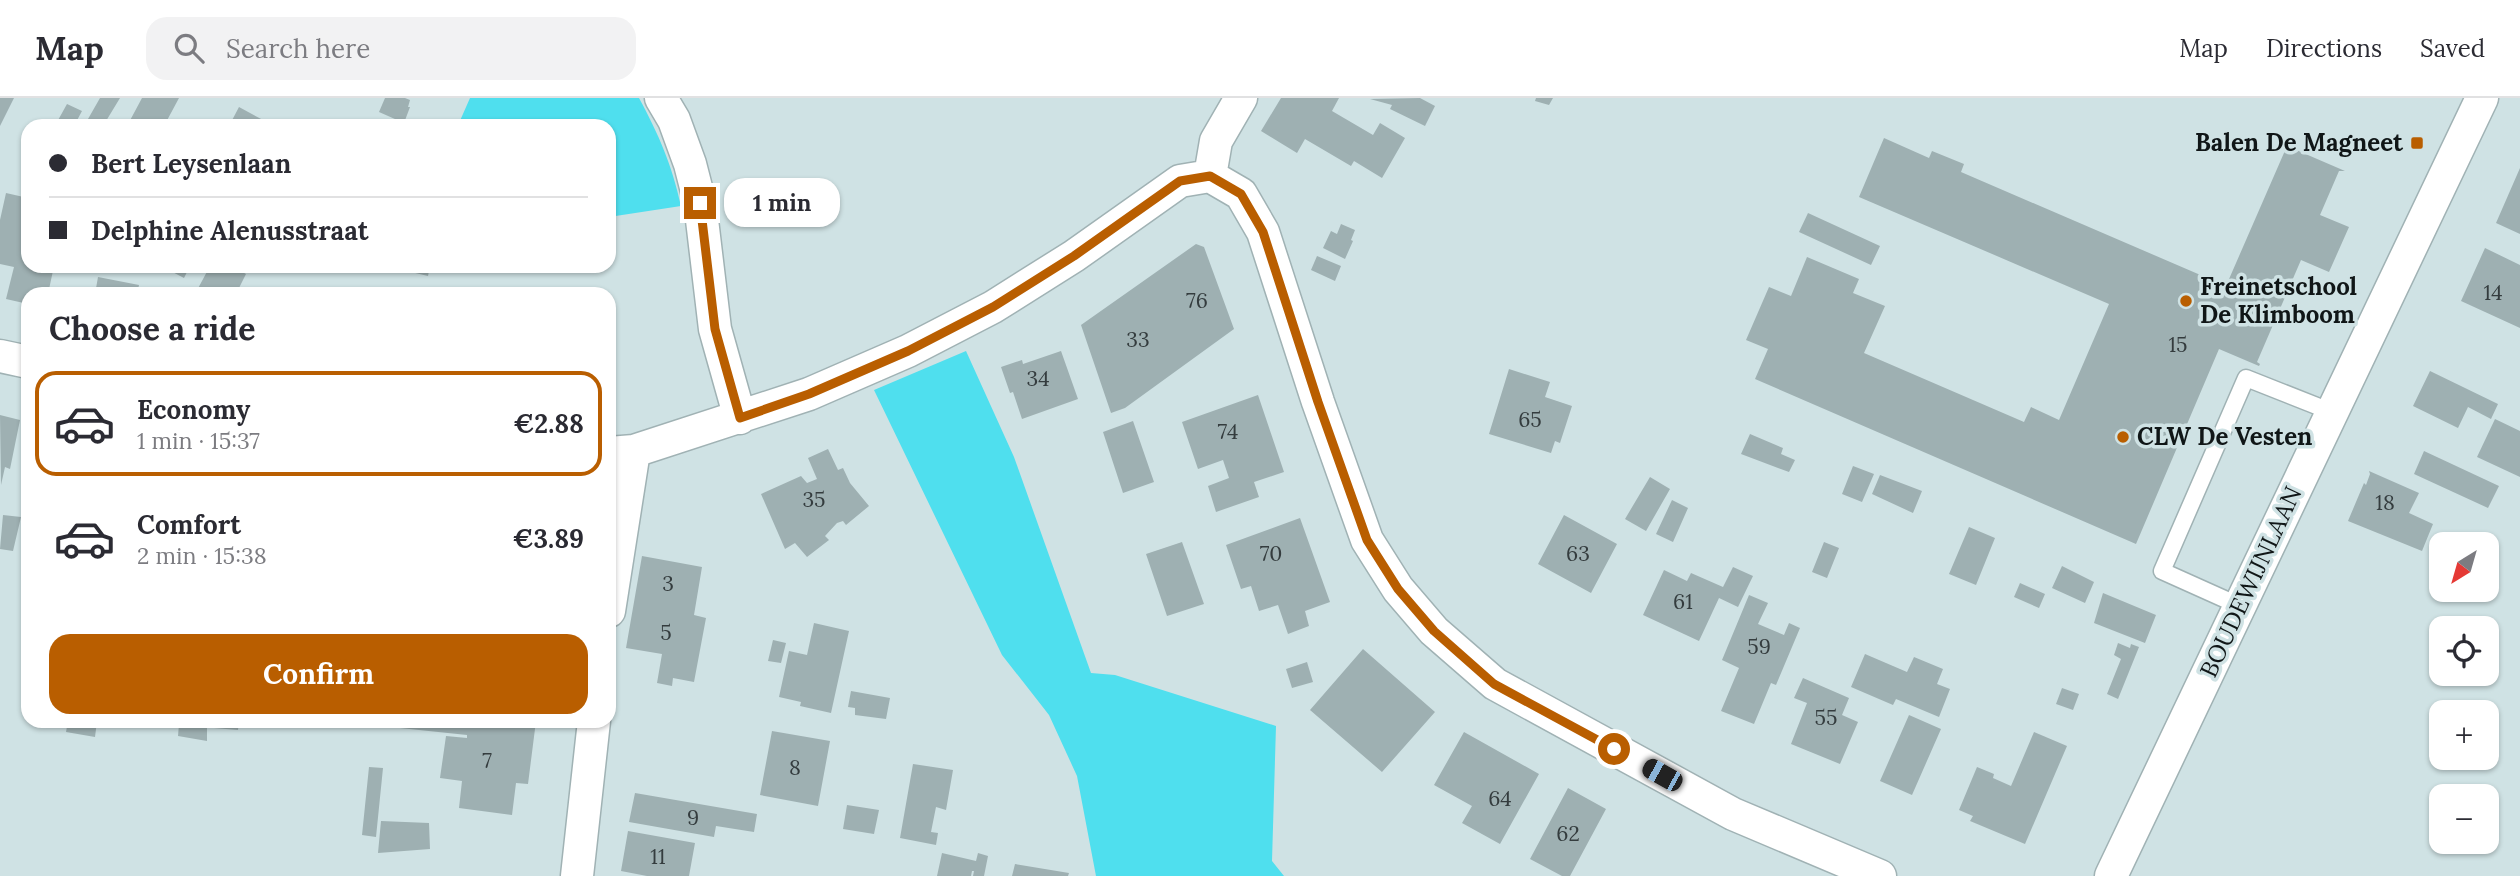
<!DOCTYPE html>
<html lang="en">
<head>
<meta charset="utf-8">
<style>
	body { margin:0; font-family:Lora,serif; background:#f2f2f3; color:#2b2b33; height:100vh; display:flex; flex-direction:column; font-size:26px; white-space:nowrap }
	* { box-sizing:border-box; margin:0 }
	p { font-size:23px; color:#7c7c81 }
	.icon { flex:none; width:38px; height:38px; fill:none; stroke:currentColor; stroke-width:2; stroke-linecap:round; stroke-linejoin:round }
	.map { position:relative; flex:1; overflow:hidden }
	.drawer { position:absolute; left:21px; top:189px; width:595px; height:441px; display:flex; flex-direction:column; background:#fff; border-radius:21px; box-shadow:0 2px 5px #0004 }
	.drawer>* { flex:none }
	.hud { position:absolute; left:21px; top:21px; width:595px; height:154px; border-radius:21px; box-shadow:0 2px 5px #0004; display:grid; align-content:center; height:154px; padding:0 28px; background:#fff }
	.needle { width:46px; rotate:217deg }
	.tools { position:absolute; left:2429px; top:434px; display:grid; gap:14px }
	.tools a { display:grid; place-items:center; width:70px; height:70px; border-radius:14px; background:#fff; box-shadow:0 2px 5px #0004; font-size:35px }
	.end { position:absolute; width:32px; height:32px; margin:-16px; border:9px solid #b95e00; background:#fff; box-shadow:0 0 0 4px #fff }
	.from { border-radius:50% }
	.bubble { position:absolute; height:49px; border-radius:21px; background:#fff; box-shadow:0 2px 5px #0004; font-size:23px; font-weight:800; line-height:49px; text-align:center }
	.car { position:absolute; width:21px; height:42px; margin:-21px -10px; border-radius:9px; box-shadow:0 0 5px 2px #0007; background:linear-gradient(#222 24%,#8ab4d8 0 40%,#222 0 76%,#8ab4d8 0 86%,#222 0) }
	.hud b { display:flex; align-items:center; gap:24px; height:66px; font-size:26px }
	.hud b+b { border-top:2px solid #e1e1e2 }
	.hud i { width:18px; height:18px; background:#2b2b33 }
	ul { padding:0; list-style:none }
	li { display:flex; align-items:center; gap:21px; height:105px; margin:0 14px 10px; padding:0 14px; border:4px solid transparent; border-radius:21px }
	li div { flex:1 }
	li b { display:block; font-size:26px }
	li em { font-style:normal; font-weight:800 }
	li.on { border-color:#b95e00 }
	li>.icon { width:63px; height:63px; stroke-width:1.5 }
	h2 { padding:0 28px; font-size:32px; line-height:84px }
	.primary-button { display:flex; gap:14px; margin-top:auto; padding:14px 28px }
	.primary-button a { flex:1; height:80px; border-radius:21px; background:#b95e00; color:#fff; font-size:28px; font-weight:800; line-height:80px; text-align:center }
	header { display:flex; align-items:center; gap:42px; box-sizing:border-box; height:98px; padding:0 35px; background:#fff; border-bottom:2px solid #e1e1e2 }
	header strong { font-size:33px }
	nav { display:flex; gap:38px; margin-inline-start:auto; font-size:24px }
	.search { width:490px; height:63px; background:#f2f2f3; display:flex; align-items:center; gap:18px; box-sizing:border-box; padding:0 24px; border-radius:21px; color:#7c7c81; font-size:26px }
	.map>svg:first-child { display:block }
	.green { fill:#4fdfee }
	.building { fill:#9eb0b2 }
	.lines { fill:none; stroke-linecap:round; stroke-linejoin:round }
	.service-casing { stroke:#a0b2b4; stroke-width:19 }
	.minor-casing { stroke:#a0b2b4; stroke-width:35 }
	.service { stroke:#fff; stroke-width:16 }
	.minor { stroke:#fff; stroke-width:32 }
	.route { stroke:#b95e00; stroke-width:9 }
	.poi-dot { fill:#b95e00; stroke:#cfe2e4; stroke-width:2.5 }
	.labels { text-anchor:middle; stroke-width:7; stroke-linejoin:round; paint-order:stroke }
	.number-label { font-size:21px; fill:#343c3e }
	.poi-label { font-size:24px; font-weight:bold; fill:#101617; stroke:#cfe2e4; text-anchor:start }
	.street-label { font-size:24px; fill:#101617; stroke:#cfe2e4 }
</style>
</head>
<body>
<header>
<strong>Map</strong>
<div class="search"><svg class="icon" aria-label="search" viewBox="0 0 24 24"><circle cx="10" cy="10" r="6"/><path d="M15 15l6 6"/></svg>Search here</div>
<nav><a>Map</a><a>Directions</a><a>Saved</a></nav>
</header>
<div class="map">
<svg width="2520" height="778" viewBox="0 0 2520 778">
	<rect width="100%" height="100%" fill="#cfe2e4"/>
	<path class="green" d="M470 0H639C659 37 672 67 681 108L609 119V28H472L459 25Z
		M966 253 1014 359 1091 575 1115 577 1276 628 1272 763 1284 778H1096L1077 678 1049 617 1002 557 874 292Z"/>
	<path class="building" d="M0 0H14L0 28Z
		M100 0H120L103 28H84Z
		M142 0H179L164 28H127Z
		M385 0H405L410 2 408 9H410L404 25 379 14Z
		M1281 0H1339L1332 13 1373 37 1380 25 1405 40 1382 80 1354 63 1351 68 1305 41 1297 55 1261 33Z
		M1420 0 1435 8 1425 28 1390 11 1392 7 1370 1Z
		M1536 0H1553L1549 7 1535 3Z
		M67 6 82 13 74 28H65L57 24Z
		M239 9 263 22 260 28H229Z
		M1884 40 1929 60 1932 53 1964 66 1961 74 2226 188 2287 48 2345 73H2339L2320 117 2349 129 2329 174 2301 162 2257 264 2260 266 2259 268 2219 251 2136 446 1755 281 1768 251 1746 242 1769 189 1791 198 1807 159 1859 181 1853 195 1885 208 1864 255 2024 324 2031 309 2059 322 2109 206 1859 99Z
		M2520 70V136L2496 125Z
		M6 95 28 100V168H54L48 196H28V206L6 201 14 169 0 166V122Z
		M1808 115 1880 148 1871 167 1799 134Z
		M1341 126 1355 132 1351 142 1353 143 1345 161 1323 150 1331 133 1337 136Z
		M1196 146 1204 149 1234 231 1125 310 1111 315 1081 227Z
		M2485 150 2520 167V230L2461 203Z
		M1317 158 1341 168 1335 183 1311 172Z
		M161 168H190L184 180Z
		M210 168H232L246 176 236 196H195Z
		M408 168H430L428 178 407 173Z
		M98 179 139 187 137 196H95Z
		M1061 253 1078 301 1022 321 1013 294 1010 295 1001 269 1022 262 1023 266Z
		M1509 271 1550 284 1545 299 1572 308 1560 345 1555 343 1551 355 1489 336Z
		M2430 273 2498 306 2491 321 2468 309 2458 330 2413 308Z
		M1258 297 1284 374 1254 384 1259 399 1216 414 1208 388 1229 380 1223 362 1198 371 1182 324Z
		M0 317 20 322 10 371 5 369 1 387Z
		M2495 321 2520 333V379L2477 359Z
		M1133 323 1154 384 1123 395 1103 334Z
		M1750 336 1783 350 1781 356 1795 362 1789 374 1741 356Z
		M828 351 838 372 843 370 850 385 869 408 846 427 843 423 837 425 825 438 829 442 807 459 795 445 785 451 761 396 801 378 807 385 817 381 808 360Z
		M2424 353 2499 388 2488 410 2414 376Z
		M1853 368 1874 376 1862 404 1842 396Z
		M2369 373 2419 395 2409 415 2433 426 2422 453 2348 423 2364 385 2366 387 2370 376Z
		M1880 377 1922 393 1913 415 1872 396Z
		M1650 379 1670 391 1646 433 1625 421Z
		M1672 402 1688 410 1673 444 1656 436Z
		M3 417 21 419 13 453 0 451Z
		M1564 417 1617 446 1591 495 1538 466Z
		M1300 420 1330 504 1305 513 1309 528 1288 536 1278 507 1259 513 1251 488 1241 491 1226 447Z
		M1969 429 1995 440 1976 487 1949 476Z
		M1182 444 1204 506 1167 518 1146 456Z
		M1824 444 1839 450 1827 480 1812 474Z
		M642 458 702 469 694 517 706 520 694 584 673 580 672 588 657 585 662 556 626 550Z
		M2062 468 2094 484 2085 505 2052 490Z
		M1733 469 1753 478 1738 509 1719 500 1699 543 1643 517 1664 472 1687 483 1691 475 1723 489Z
		M2020 485 2045 496 2039 510 2014 499Z
		M2103 495 2156 517 2145 545 2094 525Z
		M1749 497 1768 505 1758 526 1784 537 1789 525 1800 530 1776 587 1771 585 1754 626 1721 613 1739 570 1722 562Z
		M814 525 849 533 831 615 800 608 801 604 779 599 789 553 807 557Z
		M773 542 786 545 781 565 768 563Z
		M2118 545 2130 550 2131 546 2139 549 2118 601 2107 596 2121 561 2114 557Z
		M1363 551 1435 614 1382 674 1310 612Z
		M1865 556 1907 574 1914 559 1943 571 1937 586 1950 591 1939 619 1896 601 1893 607 1851 589Z
		M1307 564 1313 584 1292 590 1286 571Z
		M1803 580 1849 600 1842 617 1858 624 1840 666 1791 646 1807 605 1794 600Z
		M2062 590 2079 596 2073 612 2056 606Z
		M851 593 890 600 886 621 855 617V610L848 609Z
		M1909 617 1941 631 1912 697 1880 683Z
		M68 623H97L95 639 66 634Z
		M215 623H239L238 632 214 630Z
		M353 623H536L528 686 516 685 512 717 459 710 462 683 440 680 446 638 467 640V637L352 625Z
		M179 626 207 629V643L178 638Z
		M772 633 830 643 818 708 760 697Z
		M1464 634 1539 676 1500 746 1462 725 1472 708 1434 687Z
		M2034 634 2067 648 2025 746 1970 723 1973 718 1959 712 1977 669 1994 676 1993 680 2011 688Z
		M913 666 953 672 946 712 936 709 931 734 938 735 936 747 900 740Z
		M369 669 383 670 376 739 362 737Z
		M1568 690 1606 711 1570 778H1562L1530 761Z
		M635 695 757 716 754 734 716 728 714 739 629 724Z
		M847 707 879 712 874 736 843 731Z
		M381 723 429 725 430 751 378 755Z
		M628 733 695 745 689 778H647L621 773Z
		M942 755 976 763 978 755 988 758 984 778H973L974 773H972L971 778H937Z
		M1015 766 1069 775 1068 778H1012Z"/>
	<g class="lines">
		<defs>
			<path id="service" d="M2240 508 2162 473 2246 280 2332 314"/>
			<path id="minor" d="M661 0 674 22 690 66 700 105 715 231 740 320
				M1210 78 1241 96 1263 134 1318 304 1367 442 1398 491 1434 533 1495 586 1733 716 1880 778
				M1210 78 1216 43 1241 0
				M0 258 28 264
				M609 355 634 353 809 296 908 253 993 209 1074 158 1180 83 1210 78
				M609 513 634 353
				M577 778 594 623
				M2111 778 2482 0"/>
		</defs>
		<use href="#service" class="service-casing"/>
		<use href="#minor" class="minor-casing"/>
		<use href="#service" class="service"/>
		<use href="#minor" class="minor"/>
	</g>
	<g class="lines">
		<path class="route" d="M700 105 715 231 740 320 809 296 908 253 993 209 1074 158 1180 83 1210 78 1241 96 1263 134 1318 304 1367 442 1398 491 1434 533 1494 586 1614 651"/>
	</g>
	<g class="poi-dot">
		<rect x="2410" y="38" width="14" height="14" rx="3.5"/>
		<circle cx="2186" cy="203" r="7"/>
		<circle cx="2123" cy="339" r="7"/>
	</g>
	<g class="labels">
		<g class="number-label">
			<text x="2493" y="202">14</text>
			<text x="1197" y="210">76</text>
			<text x="1138" y="249">33</text>
			<text x="2178" y="254">15</text>
			<text x="1038" y="288">34</text>
			<text x="1530" y="329">65</text>
			<text x="1228" y="341">74</text>
			<text x="814" y="409">35</text>
			<text x="2385" y="412">18</text>
			<text x="1271" y="463">70</text>
			<text x="1578" y="463">63</text>
			<text x="668" y="493">3</text>
			<text x="1683" y="511">61</text>
			<text x="666" y="542">5</text>
			<text x="1759" y="556">59</text>
			<text x="1826" y="627">55</text>
			<text x="487" y="670">7</text>
			<text x="795" y="677">8</text>
			<text x="1500" y="708">64</text>
			<text x="693" y="727">9</text>
			<text x="1568" y="743">62</text>
			<text x="658" y="766">11</text>
		</g>
		<g class="poi-label">
			<text x="2403" y="53" text-anchor="end">Balen De Magneet</text>
			<text x="2200" y="197">Freinetschool<tspan x="2200" dy="28">De Klimboom</tspan></text>
			<text x="2137" y="347">CLW De Vesten</text>
		</g>
		<g class="street-label">
			<text transform="translate(2251 484) rotate(-65)" y="8">BOUDEWIJNLAAN</text>
		</g>
	</g>
</svg>
<div class="tools">
<a><svg class="needle" viewBox="-14 -14 28 28"><path d="M0-13l5 13h-10z" fill="#e53935"/><path d="M0 13l5-13h-10z" fill="#7c7c81"/></svg></a>
<a><svg class="icon" aria-label="locate" viewBox="0 0 24 24"><circle cx="12" cy="12" r="6"/><path d="M12 2v4M12 18v4M2 12h4M18 12h4"/></svg></a>
<a>+</a>
<a>−</a>
</div>
<i class="end from" style="left:1614px;top:651px"></i>
<i class="end" style="left:700px;top:105px"></i>
<div class="bubble" style="left:724px;top:80px;width:116px">1 min</div>
<i class="car" style="left:1662px;top:677px;rotate:299deg"></i>
<div class="hud">
<b><i class="from"></i>Bert Leysenlaan</b>
<b><i></i>Delphine Alenusstraat</b>
</div>
<section class="drawer">
<h2>Choose a ride</h2>
<ul>
<li class="on"><svg class="icon" aria-label="car" viewBox="0 0 24 24"><path d="M5 17H2v-5l4-1 3-4h7l3 4 3 1v5h-3M9 17h6M6 11h13"/><circle cx="7" cy="17" r="2"/><circle cx="17" cy="17" r="2"/></svg><div><b>Economy</b><p>1 min · 15:37</p></div><em>€2.88</em></li>
<li><svg class="icon" aria-label="car" viewBox="0 0 24 24"><path d="M5 17H2v-5l4-1 3-4h7l3 4 3 1v5h-3M9 17h6M6 11h13"/><circle cx="7" cy="17" r="2"/><circle cx="17" cy="17" r="2"/></svg><div><b>Comfort</b><p>2 min · 15:38</p></div><em>€3.89</em></li>
</ul>
<div class="primary-button"><a>Confirm</a></div>
</section>
</div>
</body>
</html>
